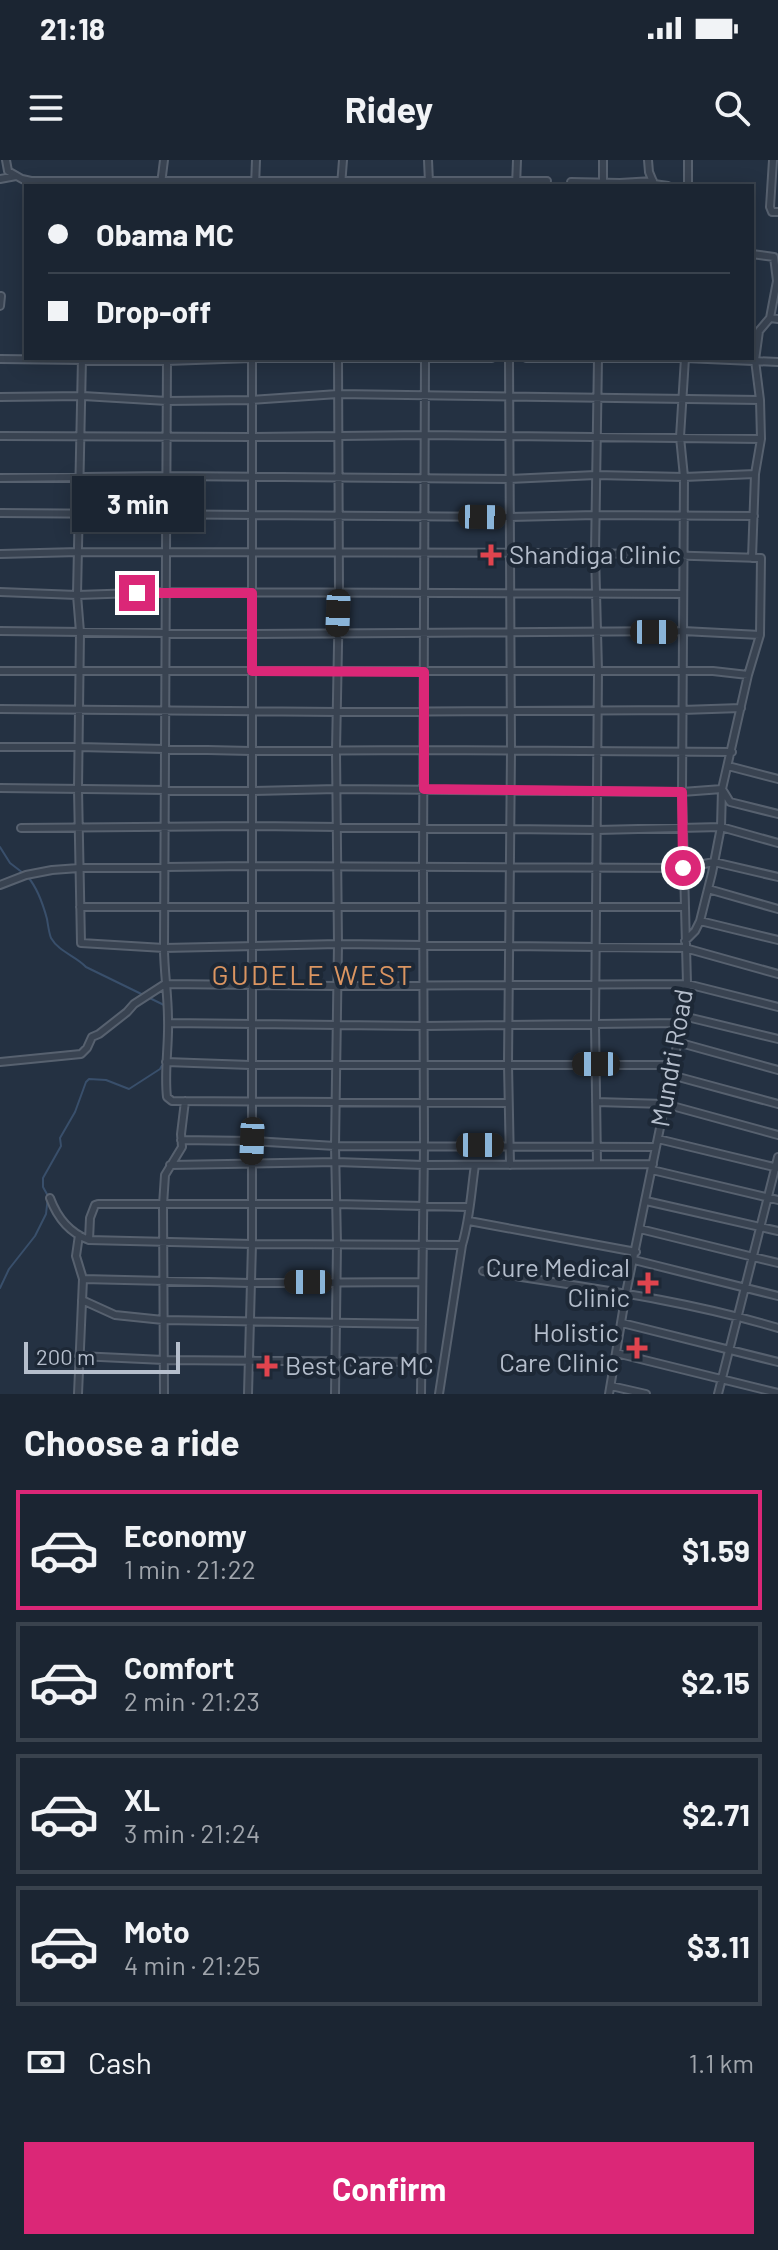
<!DOCTYPE html>
<html lang="en">
<head>
<meta charset="utf-8">
<style>
	body { margin:0; font-family:Barlow,sans-serif; background:#242d3a; color:#f1f3f6; height:100vh; display:flex; flex-direction:column; font-size:30px; white-space:nowrap }
	* { box-sizing:border-box; margin:0 }
	p { font-size:26px; color:#a0a5ac }
	.icon { flex:none; width:44px; height:44px; fill:none; stroke:currentColor; stroke-width:2; stroke-linecap:round; stroke-linejoin:round }
	.map { position:relative; height:1234px; overflow:hidden }
	.panel { display:flex; flex-direction:column; background:#1b2532; flex:1 }
	.panel>* { flex:none }
	.hud { position:absolute; left:24px; top:24px; width:730px; height:176px; border-radius:0px; box-shadow:0 4px 20px #0003,0 0 0 2px #39424d; display:grid; align-content:center; height:176px; padding:0 24px; background:#1b2532 }
	.scale { position:absolute; left:24px; bottom:20px; width:156px; box-sizing:border-box; padding-left:8px; border:4px solid #b5becc; border-top:0; font-size:22px; line-height:28px; white-space:nowrap; color:#b5becc; -webkit-text-stroke:6px #1d2836; paint-order:stroke }
	.end { position:absolute; width:36px; height:36px; margin:-18px; border:10px solid #db2777; background:#fff; box-shadow:0 0 0 4px #fff }
	.from { border-radius:50% }
	.bubble { position:absolute; height:56px; border-radius:0px; background:#1b2532; box-shadow:0 4px 20px #0003,0 0 0 2px #39424d; font-size:26px; font-weight:700; line-height:56px; text-align:center }
	.car { position:absolute; width:24px; height:48px; margin:-24px -12px; border-radius:10px; box-shadow:0 0 6px 2px #0007; background:linear-gradient(#222 24%,#8ab4d8 0 40%,#222 0 76%,#8ab4d8 0 86%,#222 0) }
	.hud b { display:flex; align-items:center; gap:28px; height:76px; font-size:30px }
	.hud b+b { border-top:2px solid #39424d }
	.hud i { width:20px; height:20px; background:#f1f3f6 }
	ul { padding:0; list-style:none }
	li { display:flex; align-items:center; gap:24px; height:120px; margin:0 16px 12px; padding:0 8px; border:4px solid #39424d; border-radius:0px }
	li div { flex:1 }
	li b { display:block; font-size:30px }
	li em { font-style:normal; font-weight:700 }
	li.current { border-color:#db2777 }
	li>.icon { width:72px; height:72px; stroke-width:1.5 }
	h2 { padding:0 24px; font-size:36px; line-height:96px }
	.pay { display:flex; align-items:center; gap:20px; height:88px; padding:0 24px; font-size:30px }
	.pay p { margin-inline-start:auto }
	.primary-button { display:flex; gap:16px; margin-top:auto; padding:16px 24px }
	.primary-button a { flex:1; height:92px; border-radius:0px; background:#db2777; color:#fff; font-size:32px; font-weight:700; line-height:92px; text-align:center }
	.status { display:flex; justify-content:space-between; align-items:center; height:56px; padding:0 40px; background:#1b2532; direction:ltr }
	.status svg { height:22px; fill:currentColor }
	header { display:flex; justify-content:space-between; align-items:center; height:104px; padding:0 24px; background:#1b2532; font-size:36px; font-weight:700 }
	.map>svg:first-child { display:block }
	.lines { fill:none; stroke-linecap:round; stroke-linejoin:round }
	.stream { stroke:#394f6b; stroke-width:2 }
	.minor-casing { stroke:#57616f; stroke-width:10 }
	.minor { stroke:#394351; stroke-width:6 }
	.route { stroke:#db2777; stroke-width:10 }
	.health-dot { fill:#e0444e; stroke:#1d2836; stroke-width:3 }
	.labels { text-anchor:middle; stroke-width:8; stroke-linejoin:round; paint-order:stroke }
	.poi-label { font-size:26px; fill:#b5becc; stroke:#1d2836; text-anchor:start }
	.street-label { font-size:26px; fill:#b5becc; stroke:#1d2836 }
	.neighbourhood-label { font-size:28px; letter-spacing:2px; fill:#db9561; stroke:#1d2836 }
</style>
</head>
<body>
<div class="status"><b>21:18</b><svg viewBox="0 0 49 12"><path d="M0 12V9h3v3zM5 12V6h3v6zM10 12V3h3v9zM15 12V0h3v12zM26 1h20v11H26zM47 4h2v5h-2z"/></svg></div>
<header><svg class="icon" aria-label="menu" viewBox="0 0 24 24"><path d="M4 6h16M4 12h16M4 18h16"/></svg>Ridey<svg class="icon" aria-label="search" viewBox="0 0 24 24"><circle cx="10" cy="10" r="6"/><path d="M15 15l6 6"/></svg></header>
<div class="map">
<svg width="778" height="1234" viewBox="0 0 778 1234">
	<rect width="100%" height="100%" fill="#243142"/>
	<g class="lines">
		<path class="stream" d="M0 687 10 703 23 713
			M28 717C38 729 43 744 47 759 48 765 49 773 51 778 59 792 76 796 86 807L166 846
			M0 1128 9 1109 35 1076 46 1054 48 1036 43 1027V1018L61 986 60 978 75 952 86 922 89 919 106 920 129 929 160 909 164 902"/>
		<defs>
			<path id="minor" d="M6 0 8 11 22 19 31 21H547
				M428 0 429 22
				M648 0 649 12 654 24 668 26
				M688 0V26
				M773 0 770 47 772 52H778
				M0 19 16 16
				M571 22 620 23 653 21
				M161 24 164 0
				M255 26 256 0
				M341 26 343 0
				M516 26 517 0
				M603 26V0
				M752 94 774 97 777 121 770 158 778 159
				M0 146 1 136
				M82 198 77 435 80 472 78 629 81 783 164 788 338 784 685 788 778 814
				M167 198 164 788C164 811 168 835 168 859 169 885 164 911 167 937L172 941 508 943
				M509 198 511 591 508 904 510 1005
				M526 198H685L778 202
				M0 199 167 201 252 198H492
				M0 237 83 236 167 241 252 240 338 234 760 240
				M0 276 252 277 425 275 761 279
				M0 318 167 316 509 319 596 315 684 317 755 314
				M0 353 510 357 596 355 754 356
				M0 394 79 392 595 393 761 398 760 475 748 515 722 629 721 667 712 713 700 761 695 771 685 781
				M752 398 755 314 761 279 760 240 755 200 759 171 770 158
				M0 432 77 435 167 432 682 434
				M0 471 251 474 683 471 760 475
				M0 511H713L748 515
				M0 549 338 552 682 550 741 548
				M0 587H78L251 591 423 590 732 592
				M728 606 778 619
				M0 628 251 631 337 629 682 632 722 629 730 642 778 654
				M21 668 251 666 597 670 721 667 778 683
				M0 725 26 715 52 710 79 708 251 706 683 708 714 702 778 717
				M708 729 778 749
				M80 747H684
				M700 761 778 780
				M683 856 778 879
				M168 863 423 866 681 863
				M677 882 778 910
				M0 902 81 894 87 888 92 877 99 874 127 852 134 844 165 824 336 826 687 824 778 847
				M166 902 250 905H673
				M671 915 778 944
				M596 942 665 944 778 975
				M658 979 778 1008
				M181 980 252 981 335 986 656 987
				M597 1004 595 864 598 511 595 393 598 198
				M170 1005 336 1002 424 1005 653 1004
				M652 1010 778 1040
				M50 1038C57 1057 70 1073 89 1080L252 1084 462 1085
				M646 1041 778 1071
				M469 1061 636 1092
				M640 1069 778 1103
				M89 1080 90 1058 95 1045 98 1044H336L468 1047
				M634 1100 778 1136
				M483 1111C582 1127 682 1139 778 1168
				M83 1119 250 1123 422 1122
				M82 1140 115 1155 163 1160 422 1164
				M622 1163 778 1202
				M616 1193 778 1233
				M79 1196 164 1200 421 1202
				M611 1226 646 1234
				M78 1234 83 1119 76 1096 79 1075
				M164 1234 163 1045 165 1015 182 987 181 974 185 941
				M248 1234 252 1084V198
				M335 1234 337 1084 335 986 338 784 336 591 339 433 338 198
				M421 1234 424 986 423 708 425 198
				M439 1234 462 1085C470 1059 471 1032 475 1005
				M609 1234 626 1133 683 856 687 824 682 632 684 317 680 277 685 198
				M718 1234 778 997"/>
		</defs>
		<use href="#minor" class="minor-casing"/>
		<use href="#minor" class="minor"/>
	</g>
	<g class="lines">
		<path class="route" d="M137 433H252V511L424 512V629L682 632 683 708"/>
	</g>
	<g class="health-dot">
		<path d="M487 383h8v8h8v8h-8v8h-8v-8h-8v-8h8z"/>
		<path d="M644 1111h8v8h8v8h-8v8h-8v-8h-8v-8h8z"/>
		<path d="M633 1176h8v8h8v8h-8v8h-8v-8h-8v-8h8z"/>
		<path d="M263 1194h8v8h8v8h-8v8h-8v-8h-8v-8h8z"/>
	</g>
	<g class="labels">
		<g class="poi-label">
			<text x="509" y="404">Shandiga Clinic</text>
			<text x="630" y="1117" text-anchor="end">Cure Medical<tspan x="630" dy="30">Clinic</tspan></text>
			<text x="619" y="1182" text-anchor="end">Holistic<tspan x="619" dy="30">Care Clinic</tspan></text>
			<text x="285" y="1215">Best Care MC</text>
		</g>
		<g class="street-label">
			<text transform="translate(672 898) rotate(-80)" y="9">Mundri Road</text>
		</g>
		<g class="neighbourhood-label">
			<text x="313" y="825">GUDELE WEST</text>
		</g>
	</g>
</svg>
<div class="scale">200 m</div>
<i class="end from" style="left:683px;top:708px"></i>
<i class="end" style="left:137px;top:433px"></i>
<div class="bubble" style="left:72px;top:316px;width:132px">3 min</div>
<i class="car" style="left:482px;top:357px;rotate:91deg"></i>
<i class="car" style="left:338px;top:453px;rotate:182deg"></i>
<i class="car" style="left:654px;top:472px;rotate:90deg"></i>
<i class="car" style="left:596px;top:904px;rotate:270deg"></i>
<i class="car" style="left:252px;top:981px;rotate:182deg"></i>
<i class="car" style="left:480px;top:985px;rotate:90deg"></i>
<i class="car" style="left:308px;top:1122px;rotate:270deg"></i>
<div class="hud">
<b><i class="from"></i>Obama MC</b>
<b><i></i>Drop-off</b>
</div>
</div>
<section class="panel">
<h2>Choose a ride</h2>
<ul>
<li class="current"><svg class="icon" aria-label="car" viewBox="0 0 24 24"><path d="M5 17H2v-5l4-1 3-4h7l3 4 3 1v5h-3M9 17h6M6 11h13"/><circle cx="7" cy="17" r="2"/><circle cx="17" cy="17" r="2"/></svg><div><b>Economy</b><p>1 min · 21:22</p></div><em>$1.59</em></li>
<li><svg class="icon" aria-label="car" viewBox="0 0 24 24"><path d="M5 17H2v-5l4-1 3-4h7l3 4 3 1v5h-3M9 17h6M6 11h13"/><circle cx="7" cy="17" r="2"/><circle cx="17" cy="17" r="2"/></svg><div><b>Comfort</b><p>2 min · 21:23</p></div><em>$2.15</em></li>
<li><svg class="icon" aria-label="car" viewBox="0 0 24 24"><path d="M5 17H2v-5l4-1 3-4h7l3 4 3 1v5h-3M9 17h6M6 11h13"/><circle cx="7" cy="17" r="2"/><circle cx="17" cy="17" r="2"/></svg><div><b>XL</b><p>3 min · 21:24</p></div><em>$2.71</em></li>
<li><svg class="icon" aria-label="car" viewBox="0 0 24 24"><path d="M5 17H2v-5l4-1 3-4h7l3 4 3 1v5h-3M9 17h6M6 11h13"/><circle cx="7" cy="17" r="2"/><circle cx="17" cy="17" r="2"/></svg><div><b>Moto</b><p>4 min · 21:25</p></div><em>$3.11</em></li>
</ul>
<div class="pay"><svg class="icon" aria-label="cash" viewBox="0 0 24 24"><path d="M3 7h18v10H3z"/><circle cx="12" cy="12" r="2"/></svg>Cash<p>1.1 km</p></div>
<div class="primary-button"><a>Confirm</a></div>
</section>
</body>
</html>
